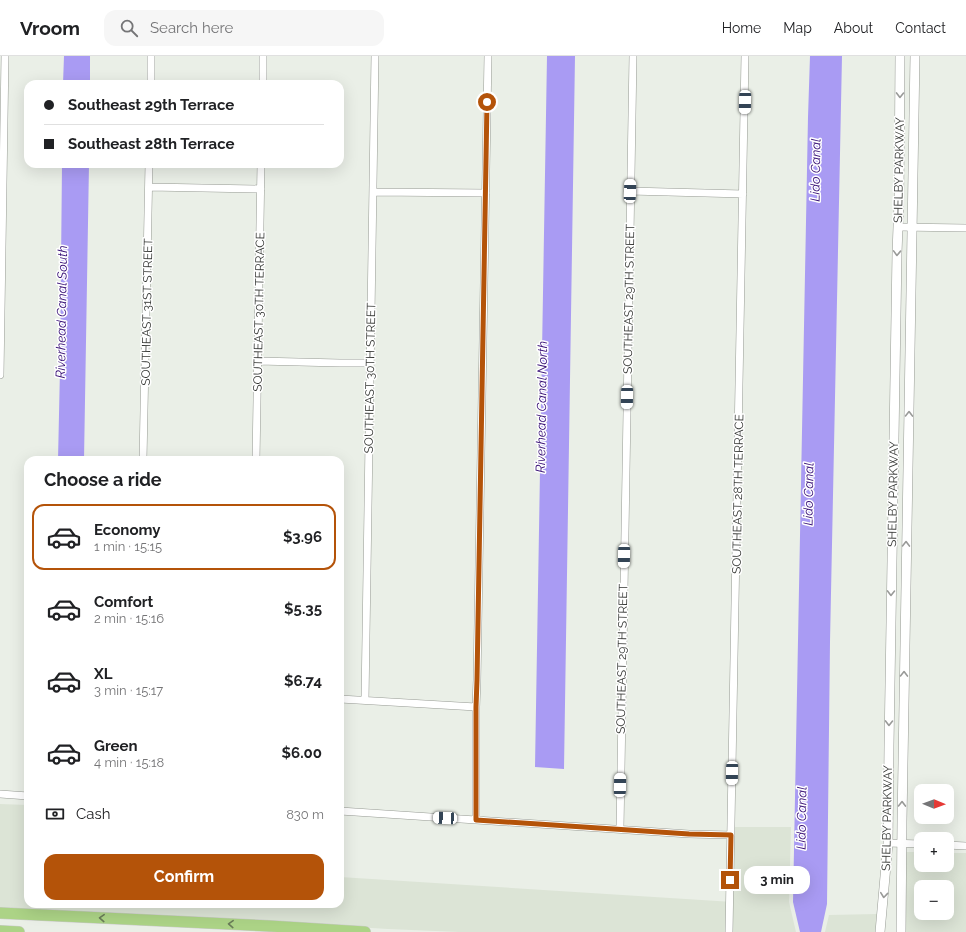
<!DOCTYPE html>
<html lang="en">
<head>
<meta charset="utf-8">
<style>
	body { margin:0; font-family:Raleway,sans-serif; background:#f6f6f6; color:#202124; height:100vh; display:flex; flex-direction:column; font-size:15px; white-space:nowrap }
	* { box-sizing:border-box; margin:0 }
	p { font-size:13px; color:#757577 }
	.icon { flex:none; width:22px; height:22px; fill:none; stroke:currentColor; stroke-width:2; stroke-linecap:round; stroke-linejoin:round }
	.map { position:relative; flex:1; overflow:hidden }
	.panel { position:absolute; left:24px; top:400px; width:320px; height:452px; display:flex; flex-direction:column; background:#fff; border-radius:12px; box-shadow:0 4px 16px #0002 }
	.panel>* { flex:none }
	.top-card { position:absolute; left:24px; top:24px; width:320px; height:88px; border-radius:12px; box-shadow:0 4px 16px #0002; display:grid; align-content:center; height:88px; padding:0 20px; background:#fff }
	.needle { width:26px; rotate:91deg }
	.controls { position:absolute; left:914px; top:728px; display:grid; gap:8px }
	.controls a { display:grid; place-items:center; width:40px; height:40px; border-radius:8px; background:#fff; box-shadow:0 4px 16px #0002; font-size:20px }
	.end { position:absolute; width:18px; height:18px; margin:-9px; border:5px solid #b45309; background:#fff; box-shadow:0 0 0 2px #fff }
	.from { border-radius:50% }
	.bubble { position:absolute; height:28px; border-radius:12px; background:#fff; box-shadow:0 4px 16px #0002; font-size:13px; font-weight:700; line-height:28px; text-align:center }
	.car { position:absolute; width:12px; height:24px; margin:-12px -6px; border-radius:5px; box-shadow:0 0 3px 1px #0007; background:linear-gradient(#fff 24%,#345 0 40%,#fff 0 76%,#345 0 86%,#fff 0) }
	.top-card b { display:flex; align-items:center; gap:14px; height:38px; font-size:15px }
	.top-card b+b { border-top:1px solid #e0e0e0 }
	.top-card i { width:10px; height:10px; background:#202124 }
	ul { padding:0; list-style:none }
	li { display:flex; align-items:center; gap:12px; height:66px; margin:0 8px 6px; padding:0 12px; border:2px solid transparent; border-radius:12px }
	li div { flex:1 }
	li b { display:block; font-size:15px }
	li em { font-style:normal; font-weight:700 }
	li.on { border-color:#b45309 }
	li>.icon { width:36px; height:36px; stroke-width:1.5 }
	h2 { padding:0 20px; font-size:18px; line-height:48px }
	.pay { display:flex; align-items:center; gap:10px; height:44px; padding:0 20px; font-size:15px }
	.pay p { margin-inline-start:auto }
	.primary-button { display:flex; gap:8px; margin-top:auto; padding:8px 20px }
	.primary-button a { flex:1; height:46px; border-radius:12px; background:#b45309; color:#fff; font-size:16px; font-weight:700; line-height:46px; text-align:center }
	header { display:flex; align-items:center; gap:24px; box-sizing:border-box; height:56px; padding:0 20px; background:#fff; border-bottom:1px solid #e0e0e0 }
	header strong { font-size:19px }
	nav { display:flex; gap:22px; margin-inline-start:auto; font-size:14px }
	.search { width:280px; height:36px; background:#f6f6f6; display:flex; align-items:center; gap:10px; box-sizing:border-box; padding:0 14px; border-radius:12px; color:#757577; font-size:15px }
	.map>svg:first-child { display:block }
	.built { fill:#dce4d6; fill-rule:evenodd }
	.water { fill:#a99bf3 }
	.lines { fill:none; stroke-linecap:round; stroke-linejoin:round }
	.minor-casing { stroke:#979b94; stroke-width:8 }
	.tertiary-casing { stroke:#979b94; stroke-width:10 }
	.primary-casing { stroke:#cacaca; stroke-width:12 }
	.minor { stroke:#fff; stroke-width:7 }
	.tertiary { stroke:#fff; stroke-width:9 }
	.primary { stroke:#acd386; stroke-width:11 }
	.oneway { stroke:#999a98 }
	.oneway2 { stroke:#697c58 }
	.route { stroke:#b45309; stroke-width:5 }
	.labels { text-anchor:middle; stroke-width:3; stroke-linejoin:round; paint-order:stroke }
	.street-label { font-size:12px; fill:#333532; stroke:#fff }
	.water-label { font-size:13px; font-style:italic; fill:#330a73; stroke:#fff }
</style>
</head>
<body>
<header>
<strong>Vroom</strong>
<div class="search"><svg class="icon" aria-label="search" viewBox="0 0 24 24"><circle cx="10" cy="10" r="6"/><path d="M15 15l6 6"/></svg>Search here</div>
<nav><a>Home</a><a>Map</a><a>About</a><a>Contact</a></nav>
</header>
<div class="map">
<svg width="966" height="876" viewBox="0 0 966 876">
	<rect width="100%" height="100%" fill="#eaefe7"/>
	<path class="built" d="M0 748 28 749V848H340V821L733 846 728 771H791L789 846 796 876H459L388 873 289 867 240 863 176 861 0 853Z
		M906 796H921V809H947V797H966V876H906ZM921 831H947V857H921Z
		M877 858 875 876H825L829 859Z"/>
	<path class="water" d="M64 0H90V28H63Z
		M547 0H575L564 713 535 711Z
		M810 0H842L830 586 827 848 821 876H800L793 846 808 61Z
		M62 108H89L84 404H58L60 313Z"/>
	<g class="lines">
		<defs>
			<path id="minor" d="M151 28V0
				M263 28V0
				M149 131 261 133
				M630 135 743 138
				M374 136 486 137
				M898 171 966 172
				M258 305 340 307H370
				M0 319 5 0
				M143 404 149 108
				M256 404 261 108
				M340 643 476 651
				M365 644C367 429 373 215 375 0
				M0 738 28 740
				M340 755 689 778 731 779
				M476 763V651L477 624 488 0
				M620 773 633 0
				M888 787 921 788
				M947 789 966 790
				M729 876 745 0"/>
			<path id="tertiary" d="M880 876 888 787 889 690 897 197 899 145 900 0
				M901 876 902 766 915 0"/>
			<path id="primary" d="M0 857 270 870 365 876
				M0 875 19 876"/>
		</defs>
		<use href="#minor" class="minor-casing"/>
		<use href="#tertiary" class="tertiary-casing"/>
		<use href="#primary" class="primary-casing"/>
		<use href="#minor" class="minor"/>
		<use href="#tertiary" class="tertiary"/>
		<use href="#primary" class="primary"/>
	</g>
	<defs><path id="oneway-chevron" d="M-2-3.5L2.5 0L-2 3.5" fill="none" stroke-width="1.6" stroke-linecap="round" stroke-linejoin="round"/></defs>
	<g class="oneway">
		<use href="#oneway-chevron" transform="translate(900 39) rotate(91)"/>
		<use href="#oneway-chevron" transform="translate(897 197) rotate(92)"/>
		<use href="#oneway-chevron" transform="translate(909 358) rotate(-89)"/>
		<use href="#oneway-chevron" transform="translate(906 488) rotate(-89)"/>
		<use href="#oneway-chevron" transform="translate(891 537) rotate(91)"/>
		<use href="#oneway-chevron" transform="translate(904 618) rotate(-89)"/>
		<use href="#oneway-chevron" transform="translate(889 667) rotate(91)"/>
		<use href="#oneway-chevron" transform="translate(902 748) rotate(-89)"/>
		<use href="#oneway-chevron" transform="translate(884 839) rotate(96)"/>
	</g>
	<g class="oneway2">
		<use href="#oneway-chevron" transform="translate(102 862) rotate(-177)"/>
		<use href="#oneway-chevron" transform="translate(231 868) rotate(-177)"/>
	</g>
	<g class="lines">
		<path class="route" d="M487 46 477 624 476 651V764L689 778 731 779 730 824"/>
	</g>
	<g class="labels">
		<g class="street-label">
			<text transform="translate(899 114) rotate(-89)" y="4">SHELBY PARKWAY</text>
			<text transform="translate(629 243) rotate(-89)" y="4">SOUTHEAST 29TH STREET</text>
			<text transform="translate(147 256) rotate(-89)" y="4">SOUTHEAST 31ST STREET</text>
			<text transform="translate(259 256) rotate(-89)" y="4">SOUTHEAST 30TH TERRACE</text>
			<text transform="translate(370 322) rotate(-89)" y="4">SOUTHEAST 30TH STREET</text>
			<text transform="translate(738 438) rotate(-89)" y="4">SOUTHEAST 28TH TERRACE</text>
			<text transform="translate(893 438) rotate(-89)" y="4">SHELBY PARKWAY</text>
			<text transform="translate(622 603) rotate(-89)" y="4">SOUTHEAST 29TH STREET</text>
			<text transform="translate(887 762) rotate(-89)" y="4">SHELBY PARKWAY</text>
		</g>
		<g class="water-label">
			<text transform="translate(815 114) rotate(-89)" y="5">Lido Canal</text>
			<text transform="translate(61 256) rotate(-89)" y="5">Riverhead Canal South</text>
			<text transform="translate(541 351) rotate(-89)" y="5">Riverhead Canal North</text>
			<text transform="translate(808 438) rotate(-89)" y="5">Lido Canal</text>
			<text transform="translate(801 762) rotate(-89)" y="5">Lido Canal</text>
		</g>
	</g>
</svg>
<div class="controls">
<a><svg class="needle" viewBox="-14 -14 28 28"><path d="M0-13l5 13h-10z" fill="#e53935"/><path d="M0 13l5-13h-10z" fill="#757577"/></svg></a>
<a>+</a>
<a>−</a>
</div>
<i class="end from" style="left:487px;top:46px"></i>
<i class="end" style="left:730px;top:824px"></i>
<div class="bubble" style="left:744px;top:810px;width:66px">3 min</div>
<i class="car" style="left:745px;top:46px;rotate:181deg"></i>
<i class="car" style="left:630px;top:135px;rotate:2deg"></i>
<i class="car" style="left:627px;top:341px;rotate:181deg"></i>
<i class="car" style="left:624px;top:500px;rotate:181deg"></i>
<i class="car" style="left:732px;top:717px;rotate:181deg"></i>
<i class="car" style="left:620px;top:729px;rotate:1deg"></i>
<i class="car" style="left:445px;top:762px;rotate:273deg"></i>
<div class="top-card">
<b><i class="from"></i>Southeast 29th Terrace</b>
<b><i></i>Southeast 28th Terrace</b>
</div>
<section class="panel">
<h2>Choose a ride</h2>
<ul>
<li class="on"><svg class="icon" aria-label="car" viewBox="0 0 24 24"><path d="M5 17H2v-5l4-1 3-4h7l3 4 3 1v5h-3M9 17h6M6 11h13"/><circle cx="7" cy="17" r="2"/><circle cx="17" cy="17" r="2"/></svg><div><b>Economy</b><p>1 min · 15:15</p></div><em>$3.96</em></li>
<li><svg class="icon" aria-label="car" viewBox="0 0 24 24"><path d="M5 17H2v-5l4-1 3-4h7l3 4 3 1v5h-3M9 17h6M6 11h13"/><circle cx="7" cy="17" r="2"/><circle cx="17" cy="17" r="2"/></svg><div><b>Comfort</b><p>2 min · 15:16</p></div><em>$5.35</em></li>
<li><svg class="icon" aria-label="car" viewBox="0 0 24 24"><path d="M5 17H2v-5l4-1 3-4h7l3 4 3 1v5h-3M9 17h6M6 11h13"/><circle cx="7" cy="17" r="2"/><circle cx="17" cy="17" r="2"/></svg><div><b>XL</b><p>3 min · 15:17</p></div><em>$6.74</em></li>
<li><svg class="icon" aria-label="car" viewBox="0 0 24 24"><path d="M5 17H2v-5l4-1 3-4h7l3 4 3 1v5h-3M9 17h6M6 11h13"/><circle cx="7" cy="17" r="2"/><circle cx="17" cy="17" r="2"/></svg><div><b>Green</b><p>4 min · 15:18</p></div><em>$6.00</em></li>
</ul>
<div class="pay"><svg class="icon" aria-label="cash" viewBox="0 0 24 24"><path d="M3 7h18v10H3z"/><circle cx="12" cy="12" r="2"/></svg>Cash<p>830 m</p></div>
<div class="primary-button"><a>Confirm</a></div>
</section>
</div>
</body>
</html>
